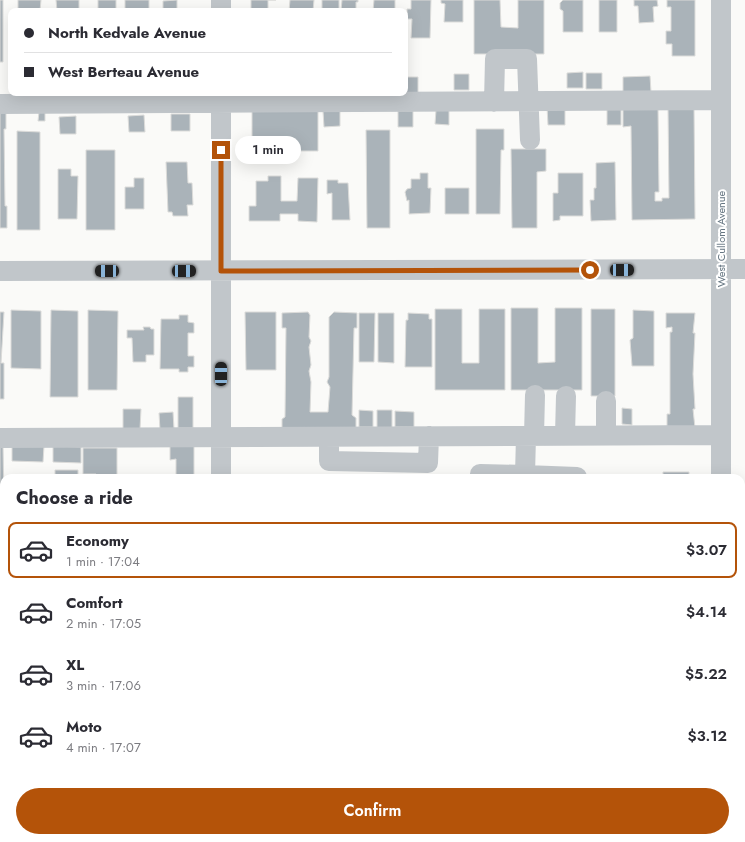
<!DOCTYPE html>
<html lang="en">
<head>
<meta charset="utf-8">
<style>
	body { margin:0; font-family:Jost,sans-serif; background:#f7f7f7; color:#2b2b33; height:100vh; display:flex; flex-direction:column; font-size:15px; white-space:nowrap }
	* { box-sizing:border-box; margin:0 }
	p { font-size:13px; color:#7c7c81 }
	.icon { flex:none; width:22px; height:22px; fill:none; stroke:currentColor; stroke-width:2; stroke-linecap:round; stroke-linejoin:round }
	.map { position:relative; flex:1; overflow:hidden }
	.panel { position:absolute; left:0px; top:474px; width:745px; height:368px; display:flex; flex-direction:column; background:#fff; border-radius:12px 12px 0 0; box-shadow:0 4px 16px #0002 }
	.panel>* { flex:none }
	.hud { position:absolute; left:8px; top:8px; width:400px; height:88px; border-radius:8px; box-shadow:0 4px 16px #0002; display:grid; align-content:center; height:88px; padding:0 16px; background:#fff }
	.end { position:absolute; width:18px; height:18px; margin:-9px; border:5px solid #b45309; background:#fff; box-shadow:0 0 0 2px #fff }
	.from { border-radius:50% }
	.bubble { position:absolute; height:28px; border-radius:14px; background:#fff; box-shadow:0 4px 16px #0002; font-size:13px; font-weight:600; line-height:28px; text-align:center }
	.car { position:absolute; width:12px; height:24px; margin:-12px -6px; border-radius:5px; box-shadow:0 0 3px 1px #0007; background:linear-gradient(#222 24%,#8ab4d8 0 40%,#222 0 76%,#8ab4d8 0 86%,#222 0) }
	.hud b { display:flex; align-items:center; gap:14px; height:38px; font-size:15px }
	.hud b+b { border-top:1px solid #e1e1e2 }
	.hud i { width:10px; height:10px; background:#2b2b33 }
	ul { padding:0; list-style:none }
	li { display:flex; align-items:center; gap:12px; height:56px; margin:0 8px 6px; padding:0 8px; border:2px solid transparent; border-radius:8px }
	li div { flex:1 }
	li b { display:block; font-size:15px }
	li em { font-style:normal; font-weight:600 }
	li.active { border-color:#b45309 }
	li>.icon { width:36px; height:36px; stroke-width:1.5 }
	h2 { padding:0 16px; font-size:18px; line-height:48px }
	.cta { display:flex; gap:8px; margin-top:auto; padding:8px 16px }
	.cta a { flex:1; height:46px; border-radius:24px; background:#b45309; color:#fff; font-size:16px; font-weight:600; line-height:46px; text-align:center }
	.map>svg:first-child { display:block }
	.building { fill:#aab3b9; stroke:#dcdcda }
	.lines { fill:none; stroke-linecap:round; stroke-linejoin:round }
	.minor { stroke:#c1c6ca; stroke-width:20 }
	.route { stroke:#b45309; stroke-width:5 }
	.labels { text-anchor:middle; stroke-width:4; stroke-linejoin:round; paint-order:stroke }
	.street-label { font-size:11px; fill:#667682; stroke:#fff }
</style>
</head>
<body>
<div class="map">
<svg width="745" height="842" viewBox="0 0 745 842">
	<rect width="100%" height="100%" fill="#fafaf8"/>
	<path class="building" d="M0 0H3V62H0Z
		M18 0H41L40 11H18Z
		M56 0H79V11H57Z
		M98 0H116V11H98Z
		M125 0H149V11H125Z
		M177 0V11H163V1Z
		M251 0H276H268V11H251Z
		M290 0H314L313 11H289Z
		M322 0H339V10H322Z
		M342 0H358V2H356V11H341Z
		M374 0H395V11H373Z
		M411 0H431L430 38H411L412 19H407V9H411Z
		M441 0H463V22H444L445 4 441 3Z
		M474 0H500L501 27 518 28V0H544V54H474Z
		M583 0V32H563V11L560 9V3L563 0Z
		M599 0H617V32H599Z
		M634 0H657L658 6 653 7 654 22 639 23 638 6H634Z
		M667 0H695V56H672V44H666V31H671V7H667Z
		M583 72V88H567V73Z
		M586 73H602V89H586Z
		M454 74H469V90H454Z
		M650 76 651 92H623V77Z
		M405 77H418V95L405 93Z
		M547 107H565V125H548Z
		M623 107H658L659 192H655V201H662V198H669L668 107H694L695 219 632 220 631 126 623 127Z
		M607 108H621V125H607Z
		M0 109H6V129H4L5 206H7V228H0Z
		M318 109V151H252V110Z
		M340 110V126L324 127 323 111Z
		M436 110H449V125L435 124Z
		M398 111H413V127H398Z
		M39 112H45V121H38Z
		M171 114H190V131H171Z
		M144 115 145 132H129L128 116Z
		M76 116V134H60L59 117Z
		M476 129H504V150H501L500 214H476Z
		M366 130H390V228H367Z
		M17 131 40 132V230H17Z
		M511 149H546V171L537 172V228H512Z
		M86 150H115V230H86Z
		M166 162H187L188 183H192L193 205H187L188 216H173L172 212H168Z
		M615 162 616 220 591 221 590 200H594V188H596V163Z
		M58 169H71V176H78L77 219H58Z
		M420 173H428V188H431L430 213 409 214V200L407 201 405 192 407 189 411 188V179H420Z
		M558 173H583V216H560V220L553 221V193H558Z
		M268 176H281V201H297L298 178H318L317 222 298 221V214H280V221H249V206H256V181H268Z
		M134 178H144V209H125V187H134Z
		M327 180H338V183H348L350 220H332V193L327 194Z
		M445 188H469V214H445Z
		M511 308H538V363L555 362V308H582V390H511Z
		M435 309H462V363H479V309H505V390H435Z
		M591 309H615V396H591Z
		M11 310 41 311V369L11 368Z
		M51 310 78 311V397H50Z
		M88 310 118 311 117 390H88Z
		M633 310 654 311V366H632L630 340 633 338Z
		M0 312H4L1 363H4V399H0Z
		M245 312H276V370H246Z
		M308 312 310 315 309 337 311 341 309 347 311 365 309 371 311 382 310 412H328L330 387 327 382 329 377V317L334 312 357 313V328H354L352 415 356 418V430L282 429V419L285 417 286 328H282V313Z
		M359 313H375L374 362H359Z
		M378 313H394V363L378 362Z
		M408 313 429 314V319H432V367H405L406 320H408Z
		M666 313H695L693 333H695L693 374 695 409H693L695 428H667V414H670V332H672V327L666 328Z
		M179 315H188V322L194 323V333H188V356H194V367H188V372H179V369H160L161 319H179Z
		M143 327H150L151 329H154V355H146V362H133L132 338H127V330H144Z
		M178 397H193V428H178Z
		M622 408 632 409V425L622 424Z
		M123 409H141L140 429H123Z
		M359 410 373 411V427H359Z
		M377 410H392V428H377Z
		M395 411 414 412V427H395Z
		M173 412 174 429 160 430 159 413Z
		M170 443H194V478H176V459L170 460Z
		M12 445 44 446 43 462 12 461Z
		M0 446H3L4 500V562L0 564Z
		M53 446 81 447V463L53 462Z
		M83 448H117V478H96V474H83Z
		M55 470H78V478H48V476H55Z
		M663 472H689V478H663Z
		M436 475H470V478H436Z
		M587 475 605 476V478H587Z
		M745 632V813H744Z
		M0 657H4V708H0Z
		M258 838H278V842H258Z
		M286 838H308L311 839V842H286Z
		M333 838H356V842H330V839Z
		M436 838H507V842H436Z
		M508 838H545V842H508Z
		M546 838H567V842H546Z
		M621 838H643V842H621Z
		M47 839H64V842H47Z"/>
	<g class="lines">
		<path class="minor" d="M221 0V11
			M494 102 495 59H527L530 140
			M0 104 721 100
			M0 271 745 269
			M565 435 566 396
			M606 435V401
			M534 436 535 395
			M329 437V461L428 463 429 436
			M0 438 721 435
			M480 474 525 475 526 436
			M221 478V93
			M525 478V475L577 477
			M721 478V0
			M741 604H745
			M0 606H4
			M221 842V838
			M720 842V838"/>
	</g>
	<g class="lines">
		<path class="route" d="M221 150V271L590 270"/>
	</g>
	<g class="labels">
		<g class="street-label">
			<text transform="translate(721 239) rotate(-90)" y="4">West Cullom Avenue</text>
		</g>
	</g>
</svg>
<i class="end from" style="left:590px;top:270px"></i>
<i class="end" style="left:221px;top:150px"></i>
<div class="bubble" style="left:235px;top:136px;width:66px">1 min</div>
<i class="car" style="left:622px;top:270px;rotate:90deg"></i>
<i class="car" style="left:107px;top:271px;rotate:270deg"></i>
<i class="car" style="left:184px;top:271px;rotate:90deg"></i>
<i class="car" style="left:221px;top:374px;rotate:0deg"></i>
<div class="hud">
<b><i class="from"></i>North Kedvale Avenue</b>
<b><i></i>West Berteau Avenue</b>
</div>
<section class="panel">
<h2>Choose a ride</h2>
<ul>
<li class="active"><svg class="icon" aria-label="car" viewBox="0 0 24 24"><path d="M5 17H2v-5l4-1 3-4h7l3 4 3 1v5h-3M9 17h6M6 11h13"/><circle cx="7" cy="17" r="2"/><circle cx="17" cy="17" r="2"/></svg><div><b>Economy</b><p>1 min · 17:04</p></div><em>$3.07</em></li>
<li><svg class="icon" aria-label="car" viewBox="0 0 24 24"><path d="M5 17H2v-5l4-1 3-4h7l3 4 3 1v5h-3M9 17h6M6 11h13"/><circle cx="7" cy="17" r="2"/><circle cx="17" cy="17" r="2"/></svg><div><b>Comfort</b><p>2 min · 17:05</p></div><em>$4.14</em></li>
<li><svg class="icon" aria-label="car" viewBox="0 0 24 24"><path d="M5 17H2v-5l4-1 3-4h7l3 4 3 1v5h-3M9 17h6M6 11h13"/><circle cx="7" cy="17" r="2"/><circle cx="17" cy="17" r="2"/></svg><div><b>XL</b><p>3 min · 17:06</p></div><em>$5.22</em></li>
<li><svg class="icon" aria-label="car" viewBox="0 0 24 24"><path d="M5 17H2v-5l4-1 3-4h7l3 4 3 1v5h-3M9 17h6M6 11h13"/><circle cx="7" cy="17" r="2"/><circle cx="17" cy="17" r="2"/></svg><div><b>Moto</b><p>4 min · 17:07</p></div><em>$3.12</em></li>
</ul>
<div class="cta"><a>Confirm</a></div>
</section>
</div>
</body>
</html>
